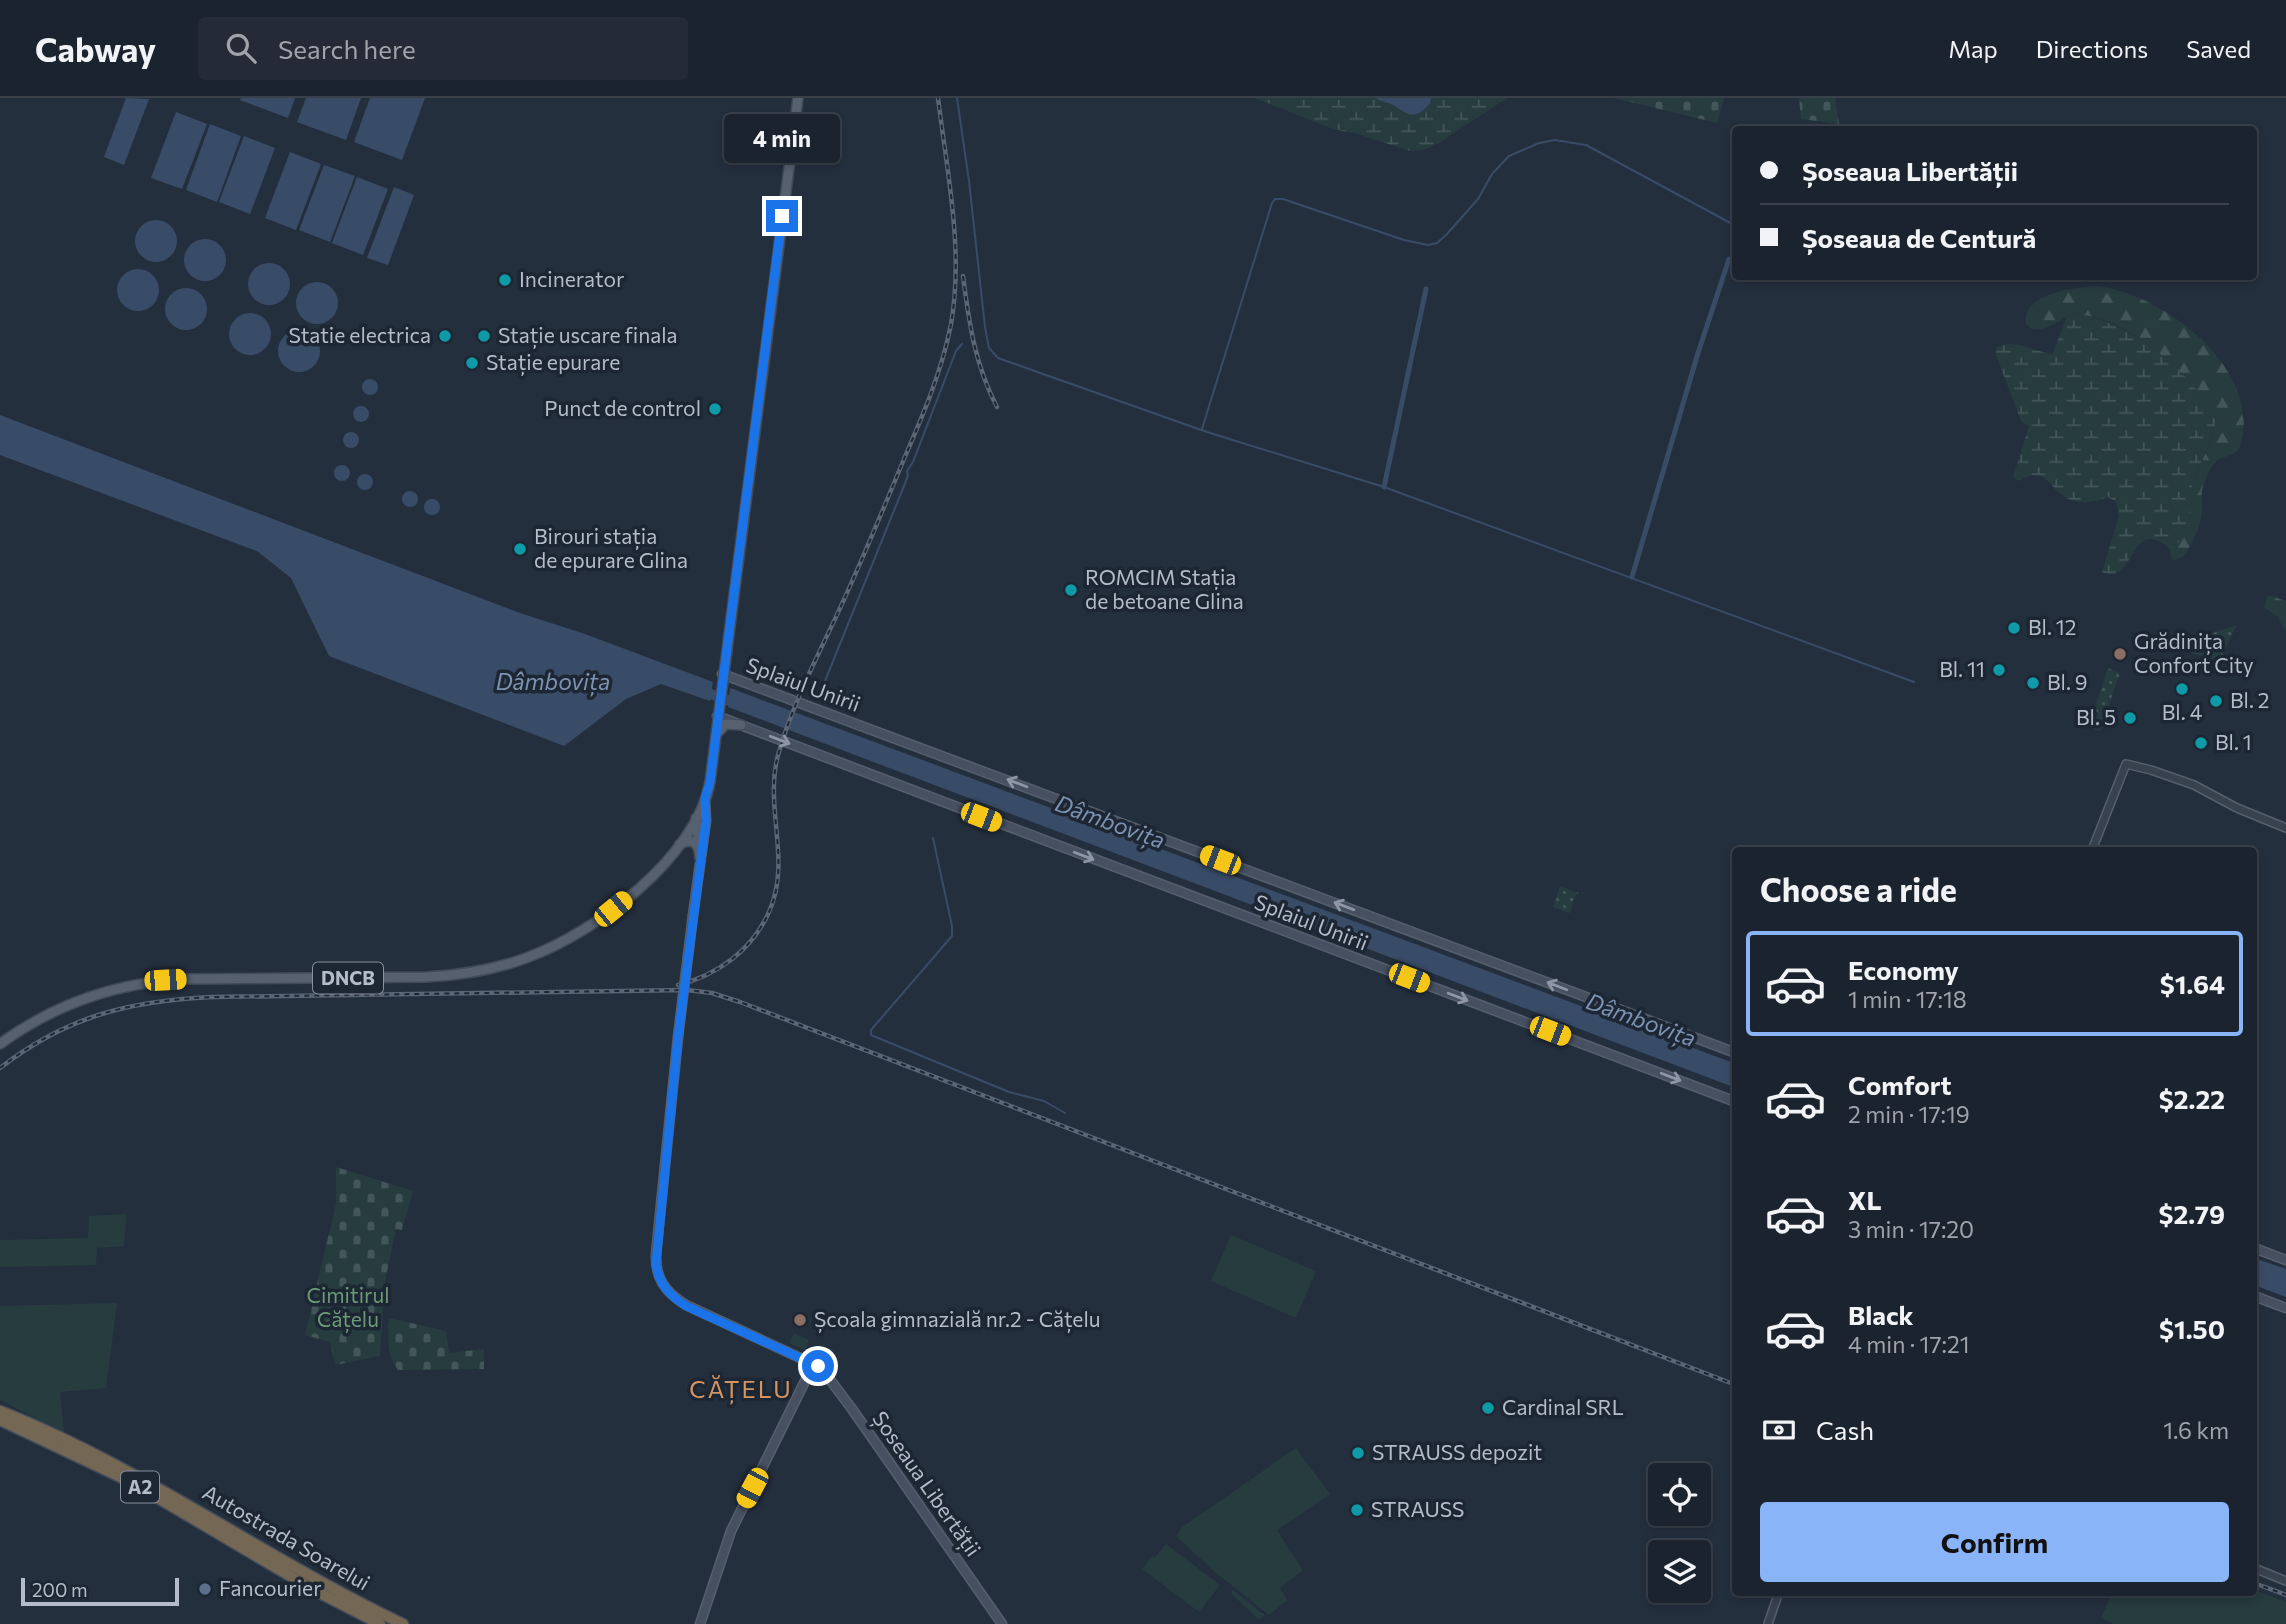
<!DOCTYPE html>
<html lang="en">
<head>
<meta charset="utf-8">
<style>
	body { margin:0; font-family:Commissioner,sans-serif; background:#242b36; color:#f1f3f6; height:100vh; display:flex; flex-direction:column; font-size:26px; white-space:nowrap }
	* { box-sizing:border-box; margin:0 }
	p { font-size:23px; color:#a0a4aa }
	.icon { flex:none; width:38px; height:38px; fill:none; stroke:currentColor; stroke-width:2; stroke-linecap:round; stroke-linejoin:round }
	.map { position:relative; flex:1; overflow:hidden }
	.sheet { position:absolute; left:1732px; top:749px; width:525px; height:749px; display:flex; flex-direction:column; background:#1b232e; border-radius:7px; box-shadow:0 4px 10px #0003,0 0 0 2px #39404a }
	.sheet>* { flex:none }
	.top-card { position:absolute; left:1732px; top:28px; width:525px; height:154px; border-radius:7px; box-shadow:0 4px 10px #0003,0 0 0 2px #39404a; display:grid; align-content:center; height:154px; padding:0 28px; background:#1b232e }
	.tools { position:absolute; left:1648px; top:1365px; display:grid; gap:14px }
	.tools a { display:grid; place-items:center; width:63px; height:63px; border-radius:7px; background:#1b232e; box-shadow:0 4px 10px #0003,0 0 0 2px #39404a; font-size:35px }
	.scale { position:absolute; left:21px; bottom:18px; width:158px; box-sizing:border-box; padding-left:7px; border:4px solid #b4bcc9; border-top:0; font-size:19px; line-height:24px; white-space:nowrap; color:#b4bcc9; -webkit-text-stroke:5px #1d2633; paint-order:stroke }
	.end { position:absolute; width:32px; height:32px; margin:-16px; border:9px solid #1a73e8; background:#fff; box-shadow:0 0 0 4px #fff }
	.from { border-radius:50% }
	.bubble { position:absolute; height:49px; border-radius:7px; background:#1b232e; box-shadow:0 4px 10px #0003,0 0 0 2px #39404a; font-size:23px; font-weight:700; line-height:49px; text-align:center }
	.car { position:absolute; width:21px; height:42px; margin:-21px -10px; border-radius:9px; box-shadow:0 0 5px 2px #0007; background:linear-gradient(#f5c518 24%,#345 0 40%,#f5c518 0 76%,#345 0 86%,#f5c518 0) }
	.top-card b { display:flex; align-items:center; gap:24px; height:66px; font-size:26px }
	.top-card b+b { border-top:2px solid #39404a }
	.top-card i { width:18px; height:18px; background:#f1f3f6 }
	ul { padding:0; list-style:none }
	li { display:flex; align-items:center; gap:21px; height:105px; margin:0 14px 10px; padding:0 14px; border:4px solid transparent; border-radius:7px }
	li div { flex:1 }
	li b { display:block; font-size:26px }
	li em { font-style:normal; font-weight:700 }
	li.on { border-color:#8ab4f8 }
	li>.icon { width:63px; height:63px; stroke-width:1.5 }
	h2 { padding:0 28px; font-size:32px; line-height:84px }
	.pay { display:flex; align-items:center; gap:18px; height:77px; padding:0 28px; font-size:26px }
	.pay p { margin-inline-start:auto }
	.primary-button { display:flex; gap:14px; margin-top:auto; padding:14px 28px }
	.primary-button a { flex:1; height:80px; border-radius:7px; background:#8ab4f8; color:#111; font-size:28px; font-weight:700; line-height:80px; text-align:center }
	header { display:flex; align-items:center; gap:42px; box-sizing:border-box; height:98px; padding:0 35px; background:#1b232e; border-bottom:2px solid #39404a }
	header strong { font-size:33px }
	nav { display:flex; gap:38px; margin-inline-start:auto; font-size:24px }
	.search { width:490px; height:63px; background:#242b36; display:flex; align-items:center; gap:18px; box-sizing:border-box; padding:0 24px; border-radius:7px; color:#a0a4aa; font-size:26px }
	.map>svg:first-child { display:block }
	.grass { fill:#263c3f }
	.forest { fill:url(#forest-firs) }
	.wetland { fill:url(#wetland-marsh) }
	.cemetery { fill:url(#cemetery-stones) }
	.park { fill:url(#park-dots) }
	.water { fill:#394c67 }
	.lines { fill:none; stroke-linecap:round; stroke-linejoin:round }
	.stream { stroke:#394c67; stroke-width:2 }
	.canal { stroke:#394c67; stroke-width:5 }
	.river { stroke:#394c67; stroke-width:10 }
	.tertiary-casing { stroke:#565f6c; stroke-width:10 }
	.secondary-casing { stroke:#565f6c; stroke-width:11 }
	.primary-casing { stroke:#414a57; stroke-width:12 }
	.motorway-casing { stroke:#434c59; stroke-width:13 }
	.tertiary { stroke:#38414e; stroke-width:7 }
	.secondary { stroke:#465061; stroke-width:8 }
	.primary { stroke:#56606e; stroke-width:9 }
	.motorway { stroke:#746855; stroke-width:10 }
	.rail-casing { stroke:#5a6575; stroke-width:4.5 }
	.rail { stroke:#1d2633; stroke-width:2; stroke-dasharray:5; stroke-linecap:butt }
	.secondary-bridge-casing { stroke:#565f6c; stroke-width:11; stroke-linecap:butt }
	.secondary-bridge { stroke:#465061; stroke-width:8 }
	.oneway { stroke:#8e96a5 }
	.route { stroke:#1a73e8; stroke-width:9 }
	.culture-dot { fill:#0f9aa8; stroke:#1d2633; stroke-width:2.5 }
	.education-dot { fill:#8d6e63; stroke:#1d2633; stroke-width:2.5 }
	.service-dot { fill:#5c6f8a; stroke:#1d2633; stroke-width:2.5 }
	.labels { text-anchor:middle; stroke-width:7; stroke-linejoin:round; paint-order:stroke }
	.shield { fill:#1d2633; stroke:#878f9c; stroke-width:2 }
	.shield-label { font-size:19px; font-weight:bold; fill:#b4bcc9 }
	.poi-label { font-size:21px; fill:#b4bcc9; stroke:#1d2633; text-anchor:start }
	.street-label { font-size:21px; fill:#b4bcc9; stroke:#1d2633 }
	.park-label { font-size:21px; fill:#6b9a76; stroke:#1d2633 }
	.water-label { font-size:23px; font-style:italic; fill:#7c92b1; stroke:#1d2633 }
	.quarter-label { font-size:24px; letter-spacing:2px; fill:#d59563; stroke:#1d2633 }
</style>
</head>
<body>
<header>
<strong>Cabway</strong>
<div class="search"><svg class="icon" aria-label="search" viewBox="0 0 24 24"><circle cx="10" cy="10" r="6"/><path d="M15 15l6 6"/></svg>Search here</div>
<nav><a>Map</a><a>Directions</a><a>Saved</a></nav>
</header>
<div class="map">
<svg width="2286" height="1526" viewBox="0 0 2286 1526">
	<defs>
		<pattern id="forest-firs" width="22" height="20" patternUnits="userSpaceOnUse" patternTransform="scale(1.75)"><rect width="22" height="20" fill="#263c3f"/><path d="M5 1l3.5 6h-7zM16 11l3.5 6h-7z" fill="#435659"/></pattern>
		<pattern id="wetland-marsh" width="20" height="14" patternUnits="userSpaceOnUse" patternTransform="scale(1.75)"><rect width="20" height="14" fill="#263c3f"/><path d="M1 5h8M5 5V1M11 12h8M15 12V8" fill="none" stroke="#435659"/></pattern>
		<pattern id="cemetery-stones" width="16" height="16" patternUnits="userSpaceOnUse" patternTransform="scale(1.75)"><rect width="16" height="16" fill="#263c3f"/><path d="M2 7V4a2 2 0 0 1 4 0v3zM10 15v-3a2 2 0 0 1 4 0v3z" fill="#435659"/></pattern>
		<pattern id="park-dots" width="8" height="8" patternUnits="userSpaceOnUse" patternTransform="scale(1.75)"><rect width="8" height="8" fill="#263c3f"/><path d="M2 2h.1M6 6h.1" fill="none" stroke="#435659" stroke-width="1.8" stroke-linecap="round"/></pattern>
	</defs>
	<rect width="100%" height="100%" fill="#242f3e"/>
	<path class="grass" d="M127 1116 124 1148 97 1150 96 1167 0 1169V1142L88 1140 89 1118Z
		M1231 1137 1316 1173 1296 1220 1211 1183Z
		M117 1205 106 1290 60 1294 64 1335 0 1302V1208Z
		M794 1235 809 1242 805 1252 789 1245Z
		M1296 1350 1330 1396 1277 1432 1303 1472 1280 1490 1287 1502 1269 1517 1215 1474 1176 1438 1181 1430Z
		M1166 1446 1220 1487 1199 1514 1142 1471 1152 1458 1155 1460Z
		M2254 1492 2286 1504V1526H2114L2101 1520 2112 1495 2254 1494Z"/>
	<path class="forest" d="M2096 188C2163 195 2261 270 2241 345 2238 359 2226 356 2217 363 2209 370 2205 382 2202 392 2201 397 2202 402 2202 408 2202 423 2197 435 2190 448 2186 455 2184 460 2175 462L2171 461 2170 451 2176 447C2182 427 2187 408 2192 388 2197 368 2218 338 2215 319 2178 275 2137 220 2074 216 2058 220 2041 241 2026 226 2021 196 2076 189 2096 188Z
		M2268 497 2286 503V534L2277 518 2264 509Z"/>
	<path class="wetland" d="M1255 0H1375C1381 4 1389 4 1395 8 1410 18 1414 21 1430 7L1431 0H1507L1439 45 1424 52 1410 53 1358 36 1333 31Z
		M2074 216C2119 219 2177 263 2202 299 2207 306 2214 313 2215 322 2217 336 2196 371 2192 388 2187 409 2193 438 2170 451 2128 415 2137 489 2102 474L2119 418 2116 404 2108 399C2092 406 2072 407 2058 394 2052 388 2048 382 2041 378L2031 377 2018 383 2013 379 2029 328 2021 323 1995 254 1997 249 2008 246 2020 247 2052 257 2067 218Z"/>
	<path class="cemetery" d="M1614 0H1724L1717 25Z
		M1799 0H1835L1839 26 1801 21Z
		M336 1069 413 1093 402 1132 396 1131 384 1188 380 1258 335 1267 330 1244 305 1237 336 1106Z
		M389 1220 446 1233 449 1255 484 1251V1271L398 1272C386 1255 388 1241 389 1220Z"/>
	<path class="park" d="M2236 528 2219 564 2175 549 2176 546C2197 541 2215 533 2236 528Z
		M2108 570 2120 575 2100 633 2088 629Z
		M1560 788 1579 795 1576 797 1570 815 1553 809Z
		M1233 1492 1264 1517 1259 1522 1231 1495Z"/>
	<path class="water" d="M126 0 149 1 124 67 104 59Z
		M241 0H295L288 20 240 2Z
		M306 0H361L346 42 297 24Z
		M370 0H425L402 62 354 44Z
		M1375 0H1431L1430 6C1415 21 1411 19 1395 8 1389 4 1381 4 1375 0Z
		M176 14 207 26 182 91 151 80Z
		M210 26 241 38 217 104 186 92Z
		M244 38 275 50 250 116 219 104Z
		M290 54 321 66 296 132 265 120Z
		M324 67 355 78 330 144 299 132Z
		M357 79 388 91 363 157 332 145Z
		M394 89 414 97 388 167 367 160Z
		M135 143a21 21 0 1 1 42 0a21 21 0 1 1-42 0Z
		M184 162a21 21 0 1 1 42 0a21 21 0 1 1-42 0Z
		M248 186a21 21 0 1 1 42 0a21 21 0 1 1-42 0Z
		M117 192a21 21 0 1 1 42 0a21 21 0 1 1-42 0Z
		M296 205a21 21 0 1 1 42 0a21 21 0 1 1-42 0Z
		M165 211a21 21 0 1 1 42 0a21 21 0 1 1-42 0Z
		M229 236a21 21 0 1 1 42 0a21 21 0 1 1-42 0Z
		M278 253a21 21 0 1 1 42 0a21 21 0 1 1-42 0Z
		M362 289a8 8 0 1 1 16 0a8 8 0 1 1-16 0Z
		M353 316a8 8 0 1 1 16 0a8 8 0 1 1-16 0Z
		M0 317 517 514 585 536 713 584 710 603 661 586 626 601 564 648 329 558 291 480 257 453 0 357Z
		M343 342a8 8 0 1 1 16 0a8 8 0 1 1-16 0Z
		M334 375a8 8 0 1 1 16 0a8 8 0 1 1-16 0Z
		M357 384a8 8 0 1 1 16 0a8 8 0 1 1-16 0Z
		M402 401a8 8 0 1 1 16 0a8 8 0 1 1-16 0Z
		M424 409a8 8 0 1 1 16 0a8 8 0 1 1-16 0Z
		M730 590 1736 966V990L728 609Z
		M2254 1160 2286 1171V1199L2254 1187Z"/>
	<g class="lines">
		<path class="stream" d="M957 0 969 83 985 229 989 250 998 260 1207 334 1384 389 1914 584
			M1202 331 1272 105 1275 101H1283L1404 142 1428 147 1437 145 1447 136 1478 101 1492 76 1509 58 1539 45 1555 42 1586 47 1736 128
			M825 583 908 378 907 373 913 364 956 253 962 246
			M933 740 952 828V838L871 932V937L1009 994 1044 1003 1065 1015"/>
		<path class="canal" d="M1384 389 1426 191
			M1632 479 1698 255 1729 161"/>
		<path class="river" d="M700 592 738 606"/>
		<defs>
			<path id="tertiary" d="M2092 752 2126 666 2151 672 2194 687 2237 710 2286 730
				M2254 1470 2286 1483
				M1768 1526 1779 1494"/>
			<path id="secondary" d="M722 576 1736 955
				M717 618 1736 1004
				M693 817 706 723 705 702
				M678 939 656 1156C655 1180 665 1194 686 1207L809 1264
				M2254 1150 2286 1162
				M2254 1198 2286 1210
				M808 1266a5 5 0 1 1 10 0a5 5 0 1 1-10 0Z
				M817 1269 831 1283 852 1311 1002 1526
				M700 1526 731 1433 811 1271"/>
			<path id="primary" d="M716 636 726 626 741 627
				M696 720 699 749
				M680 746C694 739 699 746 700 760
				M0 946C56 905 118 884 187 881L427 879C461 877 494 872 526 860 595 835 696 760 710 684L798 0"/>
			<path id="motorway" d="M0 1313C142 1369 266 1461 403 1526
				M0 1322 129 1383 314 1492 380 1526"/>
		</defs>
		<use href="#tertiary" class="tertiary-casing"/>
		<use href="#secondary" class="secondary-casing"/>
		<use href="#primary" class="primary-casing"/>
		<use href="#motorway" class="motorway-casing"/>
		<use href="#tertiary" class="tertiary"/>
		<use href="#secondary" class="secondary"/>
		<use href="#primary" class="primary"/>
		<use href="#motorway" class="motorway"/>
		<defs>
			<path id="rail" d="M963 178C969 225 975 267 997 309
				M678 887C718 877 752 852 769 814 792 763 764 710 778 657 791 611 814 565 835 521 860 468 882 414 904 361 923 317 942 273 951 226 964 152 947 74 938 0
				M0 970C67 918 129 903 212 899L687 892 712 895 740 904 1736 1287
				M2254 1485 2286 1497"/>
		</defs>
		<use href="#rail" class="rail-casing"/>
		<use href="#rail" class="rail"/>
		<defs>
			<path id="secondary-bridge" d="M678 939 693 817"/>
		</defs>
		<use href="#secondary-bridge" class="secondary-bridge-casing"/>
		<use href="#secondary-bridge" class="secondary-bridge"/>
	</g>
	<defs><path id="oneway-shaft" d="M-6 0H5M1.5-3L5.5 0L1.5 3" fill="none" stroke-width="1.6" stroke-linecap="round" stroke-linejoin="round" transform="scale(1.75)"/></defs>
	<g class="oneway">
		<use href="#oneway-shaft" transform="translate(780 642) rotate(21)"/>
		<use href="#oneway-shaft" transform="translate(1017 685) rotate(-159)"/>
		<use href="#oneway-shaft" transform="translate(1084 758) rotate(21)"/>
		<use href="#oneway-shaft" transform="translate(1344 808) rotate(-159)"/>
		<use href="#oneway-shaft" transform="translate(1557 888) rotate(-159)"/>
		<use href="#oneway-shaft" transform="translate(1458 899) rotate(21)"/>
		<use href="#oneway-shaft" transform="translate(1671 979) rotate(21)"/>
	</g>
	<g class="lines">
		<path class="route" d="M782 118 710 684 705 700 706 723 678 939 656 1166C659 1186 669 1197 686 1208L809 1264 815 1262 818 1268"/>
	</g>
	<g class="culture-dot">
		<circle cx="505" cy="182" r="7"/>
		<circle cx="445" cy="238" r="7"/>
		<circle cx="484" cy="238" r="7"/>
		<circle cx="472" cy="265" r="7"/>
		<circle cx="715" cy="311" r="7"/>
		<circle cx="520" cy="451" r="7"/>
		<circle cx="1071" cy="492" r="7"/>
		<circle cx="2014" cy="530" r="7"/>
		<circle cx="1999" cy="572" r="7"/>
		<circle cx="2033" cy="585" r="7"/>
		<circle cx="2182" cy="591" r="7"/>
		<circle cx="2216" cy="603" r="7"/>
		<circle cx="2130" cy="620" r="7"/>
		<circle cx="2201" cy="645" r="7"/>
		<circle cx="1488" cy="1310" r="7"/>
		<circle cx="1358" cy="1355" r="7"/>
		<circle cx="1357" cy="1412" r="7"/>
	</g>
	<g class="education-dot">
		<circle cx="2120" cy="556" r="7"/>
		<circle cx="800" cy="1222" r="7"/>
	</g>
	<circle class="service-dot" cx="205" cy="1491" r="7"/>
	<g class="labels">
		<g class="shield">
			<rect x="313" y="864.5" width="70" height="31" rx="5"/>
			<rect x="121" y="1373.5" width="38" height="31" rx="5"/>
		</g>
		<g class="shield-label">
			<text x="348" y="887">DNCB</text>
			<text x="140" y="1396">A2</text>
		</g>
		<g class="poi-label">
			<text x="519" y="189">Incinerator</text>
			<text x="431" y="245" text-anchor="end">Statie electrica</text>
			<text x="498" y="245">Stație uscare finala</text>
			<text x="486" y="272">Stație epurare</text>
			<text x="701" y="318" text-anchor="end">Punct de control</text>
			<text x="534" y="446">Birouri stația<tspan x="534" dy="24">de epurare Glina</tspan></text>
			<text x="1085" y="487">ROMCIM Stația<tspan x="1085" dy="24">de betoane Glina</tspan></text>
			<text x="2028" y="537">Bl. 12</text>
			<text x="2134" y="551">Grădinița<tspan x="2134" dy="24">Confort City</tspan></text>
			<text x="1985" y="579" text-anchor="end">Bl. 11</text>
			<text x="2047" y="592">Bl. 9</text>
			<text x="2230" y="610">Bl. 2</text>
			<text x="2182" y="622" text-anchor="middle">Bl. 4</text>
			<text x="2116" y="627" text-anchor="end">Bl. 5</text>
			<text x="2215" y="652">Bl. 1</text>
			<text x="814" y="1229">Școala gimnazială nr.2 - Cățelu</text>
			<text x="1502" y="1317">Cardinal SRL</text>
			<text x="1372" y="1362">STRAUSS depozit</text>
			<text x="1371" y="1419">STRAUSS</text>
			<text x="219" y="1498">Fancourier</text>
		</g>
		<g class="street-label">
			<text transform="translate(803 587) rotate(20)" y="7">Splaiul Unirii</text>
			<text transform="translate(1311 825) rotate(21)" y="7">Splaiul Unirii</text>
			<text transform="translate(926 1386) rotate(55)" y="7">Șoseaua Libertății</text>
			<text transform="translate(286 1440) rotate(30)" y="7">Autostrada Soarelui</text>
		</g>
		<g class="park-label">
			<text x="348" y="1205">Cimitirul<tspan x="348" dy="24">Cățelu</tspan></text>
		</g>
		<g class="water-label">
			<text x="553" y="592">Dâmbovița</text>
			<text transform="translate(1110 724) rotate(20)" y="8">Dâmbovița</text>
			<text transform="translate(1641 922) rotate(20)" y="8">Dâmbovița</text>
		</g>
		<g class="quarter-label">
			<text x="741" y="1300">CĂȚELU</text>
		</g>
	</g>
</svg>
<div class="tools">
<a><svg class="icon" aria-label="locate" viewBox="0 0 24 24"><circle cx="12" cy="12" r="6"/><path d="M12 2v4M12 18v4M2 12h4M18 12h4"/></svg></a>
<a><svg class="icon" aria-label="layers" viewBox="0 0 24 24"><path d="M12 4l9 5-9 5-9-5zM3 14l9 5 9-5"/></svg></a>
</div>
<div class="scale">200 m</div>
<i class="end from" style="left:818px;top:1268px"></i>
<i class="end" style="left:782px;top:118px"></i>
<div class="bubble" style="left:724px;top:16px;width:116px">4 min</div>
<i class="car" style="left:981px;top:719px;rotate:111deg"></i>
<i class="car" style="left:1220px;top:762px;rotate:291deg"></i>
<i class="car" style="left:613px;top:811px;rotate:51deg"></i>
<i class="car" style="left:1409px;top:880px;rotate:111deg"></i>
<i class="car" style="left:165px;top:882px;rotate:87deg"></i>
<i class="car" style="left:1550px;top:933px;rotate:111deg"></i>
<i class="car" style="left:752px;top:1390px;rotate:208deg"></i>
<div class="top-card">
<b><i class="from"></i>Șoseaua Libertății</b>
<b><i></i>Șoseaua de Centură</b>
</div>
<section class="sheet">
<h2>Choose a ride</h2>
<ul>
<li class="on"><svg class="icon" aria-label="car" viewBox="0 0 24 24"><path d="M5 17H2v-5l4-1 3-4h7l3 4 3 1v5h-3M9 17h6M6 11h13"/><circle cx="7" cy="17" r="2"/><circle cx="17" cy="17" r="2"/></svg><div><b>Economy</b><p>1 min · 17:18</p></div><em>$1.64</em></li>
<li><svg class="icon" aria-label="car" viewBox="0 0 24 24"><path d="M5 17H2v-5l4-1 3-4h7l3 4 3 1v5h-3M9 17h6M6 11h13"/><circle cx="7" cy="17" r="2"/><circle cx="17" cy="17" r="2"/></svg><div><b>Comfort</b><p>2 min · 17:19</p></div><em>$2.22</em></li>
<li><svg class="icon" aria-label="car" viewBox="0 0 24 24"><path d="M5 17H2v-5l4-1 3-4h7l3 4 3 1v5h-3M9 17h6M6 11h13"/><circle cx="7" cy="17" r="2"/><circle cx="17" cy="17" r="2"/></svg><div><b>XL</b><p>3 min · 17:20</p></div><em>$2.79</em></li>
<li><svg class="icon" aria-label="car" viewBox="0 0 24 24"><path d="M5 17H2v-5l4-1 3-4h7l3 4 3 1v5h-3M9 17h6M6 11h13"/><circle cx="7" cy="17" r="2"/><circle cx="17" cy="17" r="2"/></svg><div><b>Black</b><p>4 min · 17:21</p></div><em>$1.50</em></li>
</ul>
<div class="pay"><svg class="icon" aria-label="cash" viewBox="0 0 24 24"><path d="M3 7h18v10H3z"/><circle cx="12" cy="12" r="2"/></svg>Cash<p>1.6 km</p></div>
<div class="primary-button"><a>Confirm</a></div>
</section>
</div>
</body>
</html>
